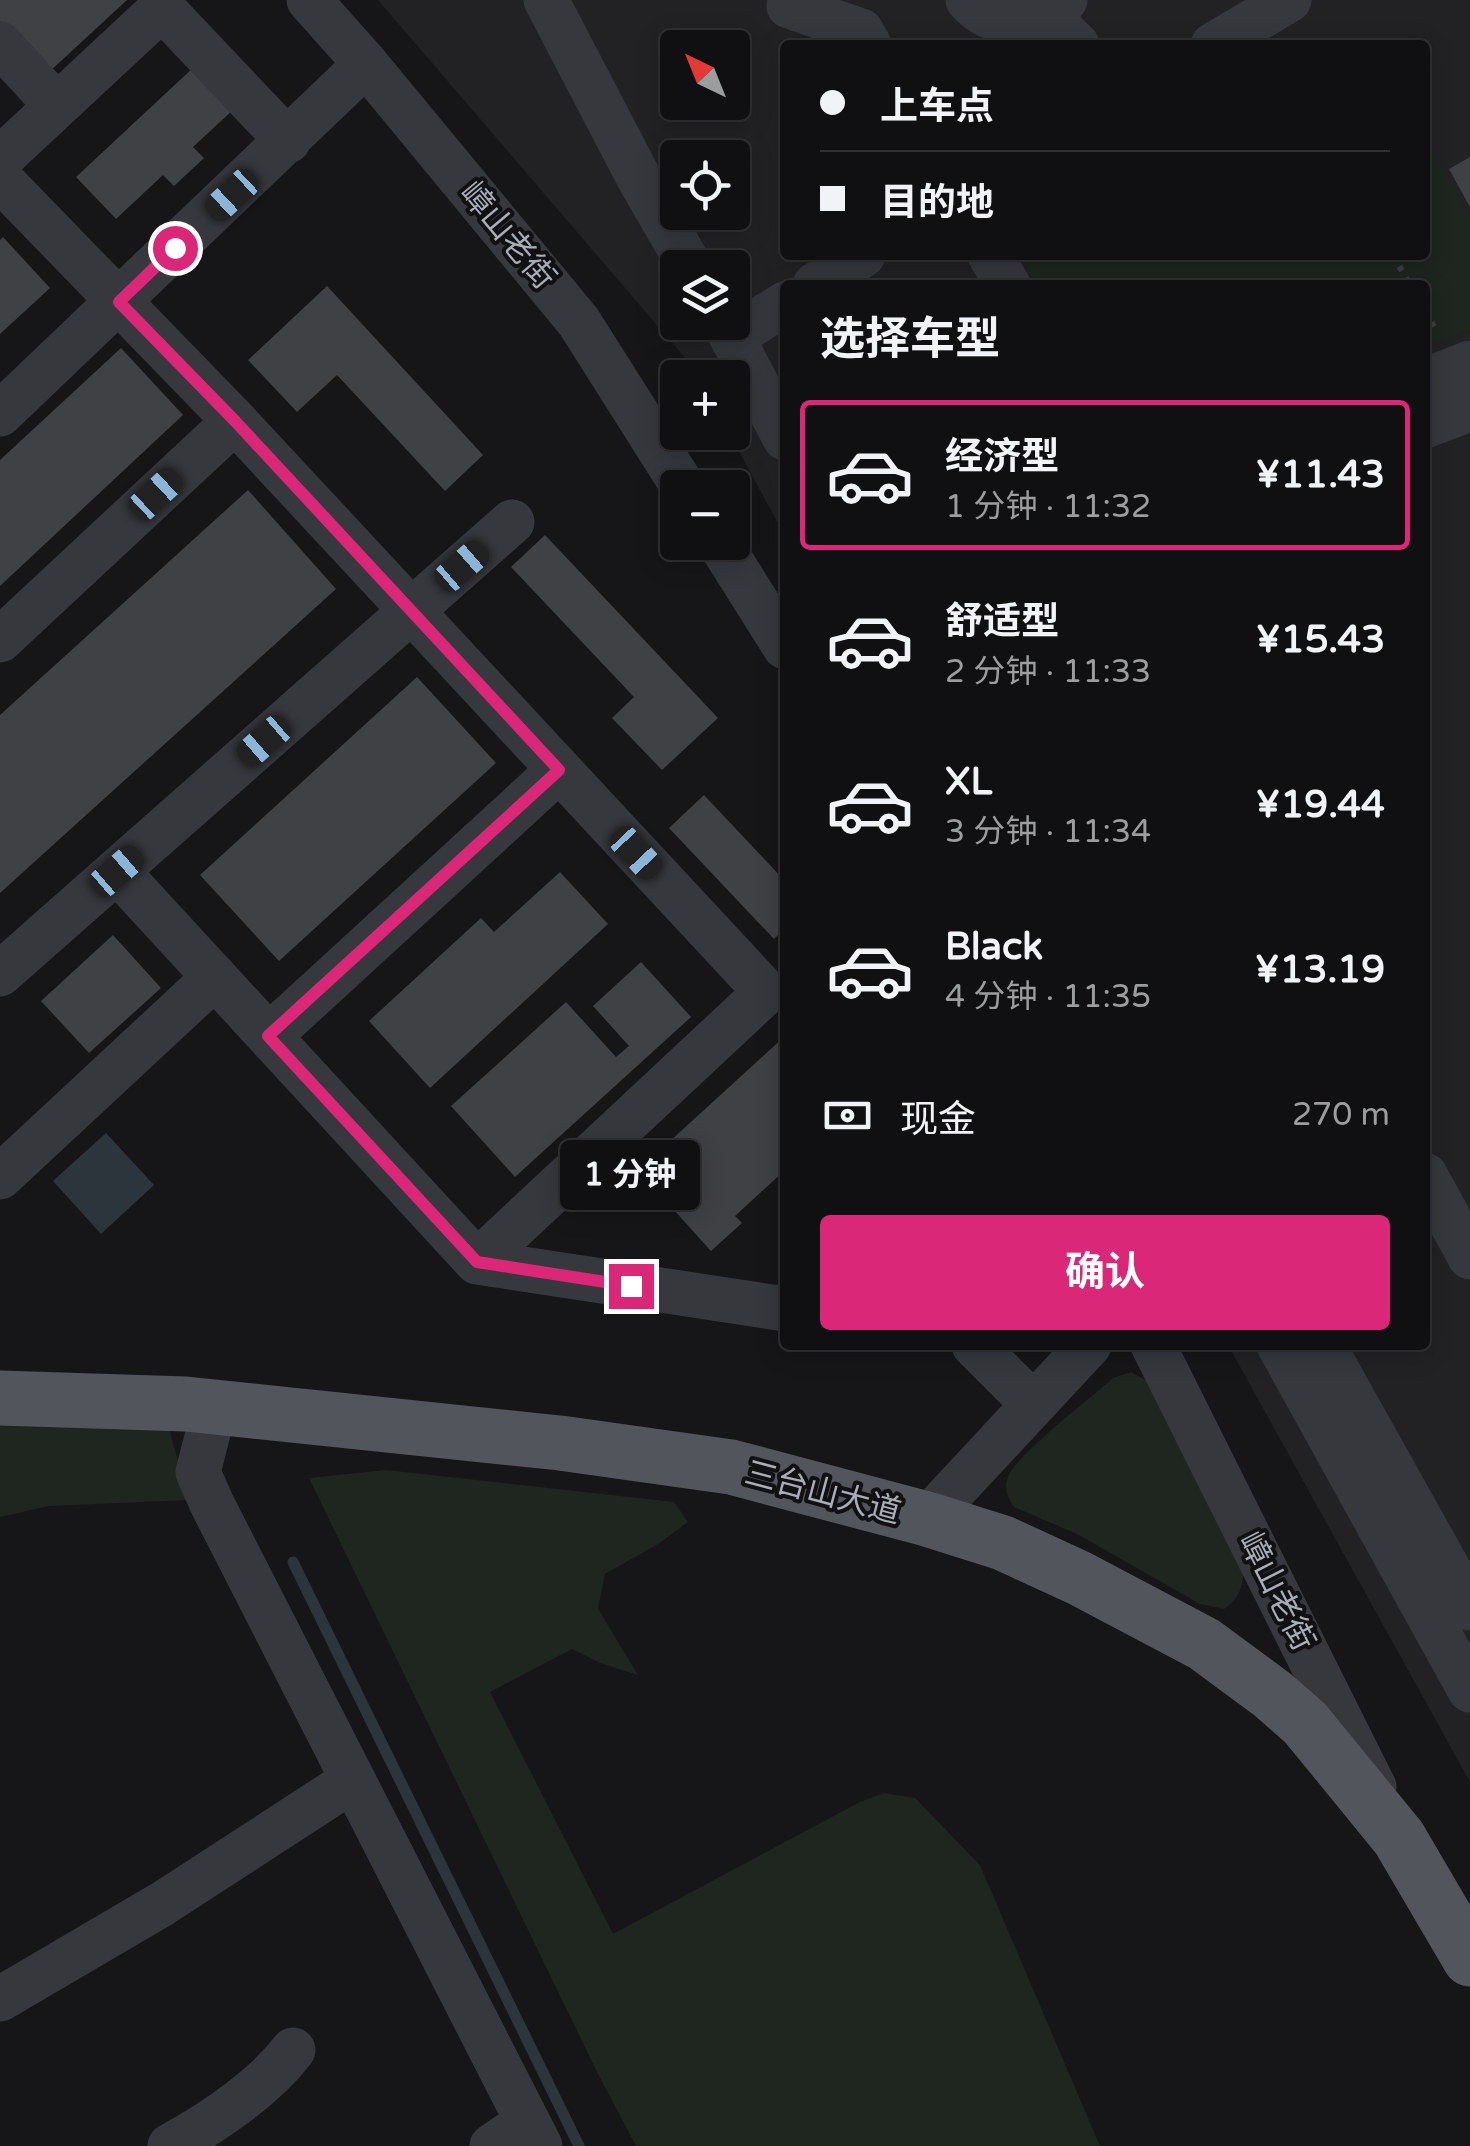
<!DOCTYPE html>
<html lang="zh">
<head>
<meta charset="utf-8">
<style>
	body { margin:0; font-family:"Varela Round","Noto Sans SC",sans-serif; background:#19191b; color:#f1f3f6; height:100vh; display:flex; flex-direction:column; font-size:38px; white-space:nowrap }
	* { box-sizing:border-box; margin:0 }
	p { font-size:32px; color:#9c9d9f }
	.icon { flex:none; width:55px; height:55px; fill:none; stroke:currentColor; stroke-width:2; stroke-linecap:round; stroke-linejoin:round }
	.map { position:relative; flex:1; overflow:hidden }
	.sheet { position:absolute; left:780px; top:280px; width:650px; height:1070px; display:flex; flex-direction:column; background:#101012; border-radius:10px; box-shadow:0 5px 25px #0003,0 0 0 2px #303032 }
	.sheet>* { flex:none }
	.banner { position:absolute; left:780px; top:40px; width:650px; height:220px; border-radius:10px; box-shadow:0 5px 25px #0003,0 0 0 2px #303032; display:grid; align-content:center; height:220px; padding:0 40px; background:#101012 }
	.needle { width:65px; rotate:317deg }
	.buttons { position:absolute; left:660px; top:30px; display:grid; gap:20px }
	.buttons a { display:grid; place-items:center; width:90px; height:90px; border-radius:10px; background:#101012; box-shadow:0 5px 25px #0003,0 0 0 2px #303032; font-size:50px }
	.end { position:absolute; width:45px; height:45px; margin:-22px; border:12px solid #db2777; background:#fff; box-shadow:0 0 0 5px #fff }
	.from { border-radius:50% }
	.bubble { position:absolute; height:70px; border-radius:10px; background:#101012; box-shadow:0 5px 25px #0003,0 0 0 2px #303032; font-size:32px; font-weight:700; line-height:70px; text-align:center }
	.car { position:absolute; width:30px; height:60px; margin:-30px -15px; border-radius:12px; box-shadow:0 0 8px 2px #0007; background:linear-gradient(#222 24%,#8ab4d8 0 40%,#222 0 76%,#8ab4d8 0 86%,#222 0) }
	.banner b { display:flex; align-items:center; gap:35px; height:95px; font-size:38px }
	.banner b+b { border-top:2px solid #303032 }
	.banner i { width:25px; height:25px; background:#f1f3f6 }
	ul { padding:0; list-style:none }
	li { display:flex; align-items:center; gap:30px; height:150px; margin:0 20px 15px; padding:0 20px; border:5px solid transparent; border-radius:10px }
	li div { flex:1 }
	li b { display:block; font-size:38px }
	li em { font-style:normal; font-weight:700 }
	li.active { border-color:#db2777 }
	li>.icon { width:90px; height:90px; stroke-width:1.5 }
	h2 { padding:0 40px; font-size:45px; line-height:120px }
	.pay { display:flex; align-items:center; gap:25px; height:110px; padding:0 40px; font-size:38px }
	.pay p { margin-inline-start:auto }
	.button { display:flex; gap:20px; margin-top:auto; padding:20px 40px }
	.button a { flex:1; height:115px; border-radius:10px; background:#db2777; color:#fff; font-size:40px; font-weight:700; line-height:115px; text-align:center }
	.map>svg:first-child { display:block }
	.built { fill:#222225; fill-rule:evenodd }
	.green { fill:#1e261f }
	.water { fill:#2c353c }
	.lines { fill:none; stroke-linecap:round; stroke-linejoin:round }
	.stream { stroke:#2c353c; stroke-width:11 }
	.building { fill:#404145 }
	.path { stroke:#3d3f44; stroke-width:6; stroke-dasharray:5 8; stroke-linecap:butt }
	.minor { stroke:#37383d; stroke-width:45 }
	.major { stroke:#53555c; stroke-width:55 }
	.route { stroke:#db2777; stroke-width:12 }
	.labels { text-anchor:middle; stroke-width:8; stroke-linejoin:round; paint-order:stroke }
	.street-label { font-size:32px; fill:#a8adb8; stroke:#111113 }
</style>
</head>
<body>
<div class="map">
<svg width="1470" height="2146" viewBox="0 0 1470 2146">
	<rect width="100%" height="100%" fill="#161618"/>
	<path class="built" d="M378 0H1470V1782L1228 1345H1425V285H785V536L729 433 732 432V378L698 377 692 366ZM785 45H1425V255H785ZM678 48H732V102H678ZM678 158H732V212H678ZM678 268H732V322H678Z"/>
	<path class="green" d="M1425 139 1470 217V329L1425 347V285H1037L1020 255H1425Z
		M1131 1372 1149 1382 1244 1568C1243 1585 1240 1599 1224 1609L1200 1604 1077 1534 1014 1507C1008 1498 1003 1488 1008 1477 1017 1454 1091 1398 1113 1378Z
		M0 1415 167 1422 189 1500 49 1506 0 1517Z
		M386 1470 674 1502 688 1522 658 1544 605 1574 598 1609 638 1675 600 1663 572 1649 490 1692 613 1934 860 1802 884 1793 915 1798 980 1865 1100 2146H636L597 2072 309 1478Z"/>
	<path class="water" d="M106 1133 154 1185 101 1234 53 1181Z"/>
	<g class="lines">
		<path class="stream" d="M293 1562 579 2146"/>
	</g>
	<path class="building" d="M0 0H127L48 73 0 21Z
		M195 66 235 108 193 147 204 158 174 186 163 175 116 219 76 177Z
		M1470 157V207L1449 169Z
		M3 237 50 288 0 334V240Z
		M327 286 483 455 445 491 337 375 297 412 248 360Z
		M121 348 183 415 0 586V460Z
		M248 490 336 589 0 893V715Z
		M545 535 718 718 662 770 612 718 634 697 511 567Z
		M417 677 496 763 279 961 200 875Z
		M704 795 785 881V928L774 939 669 828Z
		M560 872 608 924 430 1088 369 1021 481 918 494 932Z
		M113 935 161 988 89 1053 41 1001Z
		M641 962 691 1017 515 1177 451 1106 566 1002 616 1057 629 1046 593 1006Z
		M785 1036V1170L735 1216 742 1223 711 1251 634 1166 665 1138 669 1142Z"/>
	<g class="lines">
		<path class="path" d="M1393 255 1410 285
			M1425 311 1437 332"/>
		<path class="minor" d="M309 0 366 64 579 322 684 488
			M546 0 640 180 691 268
			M791 0 789 6 861 31 869 45
			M968 0C992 29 1042 30 1065 0
			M1048 17 1077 45
			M0 44 57 106
			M1213 45 1289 0
			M0 159 162 8 288 141
			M0 179 235 421 0 640
			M990 255 1008 285
			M815 285 863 255
			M724 322 785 438
			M732 337 785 304
			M1425 381 1470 363
			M0 414 366 64
			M1425 426 1470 409
			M719 542 785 647
			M117 871 477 1262 766 992 235 421
			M0 974 512 522
			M269 1036 559 770
			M1425 1175 1470 1257
			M0 1177 215 977
			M477 1262 785 1309
			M974 1345 1032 1403
			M1153 1345 1374 1787
			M1279 1345 1470 1690
			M1323 1345 1470 1608
			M215 1406 198 1472 212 1504 540 2146
			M927 1519 1089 1345
			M0 1999 162 1904 353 1780
			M170 2146C213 2122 263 2089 293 2050
			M492 2146 527 2122"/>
		<path class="major" d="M0 1398 186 1404 560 1443 731 1467 927 1519 1003 1543 1079 1578 1204 1644 1273 1695 1305 1723 1399 1838 1470 1959"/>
	</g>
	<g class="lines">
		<path class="route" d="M175 248 119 302 235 421 559 770 268 1036 477 1262 631 1286"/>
	</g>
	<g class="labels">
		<g class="street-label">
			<text transform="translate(508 235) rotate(50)" y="11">嶂山老街</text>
			<text transform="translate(823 1492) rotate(15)" y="11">三台山大道</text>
			<text transform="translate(1277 1591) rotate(63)" y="11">嶂山老街</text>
		</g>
	</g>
</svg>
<div class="buttons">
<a><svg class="needle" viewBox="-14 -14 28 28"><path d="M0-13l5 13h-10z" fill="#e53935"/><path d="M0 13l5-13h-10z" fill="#9c9d9f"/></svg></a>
<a><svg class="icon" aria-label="locate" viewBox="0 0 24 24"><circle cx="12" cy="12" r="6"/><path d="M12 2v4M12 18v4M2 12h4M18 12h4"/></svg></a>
<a><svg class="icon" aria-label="layers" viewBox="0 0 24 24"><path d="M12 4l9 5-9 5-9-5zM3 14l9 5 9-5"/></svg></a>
<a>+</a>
<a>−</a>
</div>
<i class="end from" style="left:175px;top:248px"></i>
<i class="end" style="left:631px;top:1286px"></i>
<div class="bubble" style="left:560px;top:1140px;width:140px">1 分钟</div>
<i class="car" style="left:232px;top:195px;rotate:227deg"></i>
<i class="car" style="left:156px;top:494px;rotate:47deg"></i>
<i class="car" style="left:462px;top:566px;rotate:49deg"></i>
<i class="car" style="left:264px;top:741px;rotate:229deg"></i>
<i class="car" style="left:636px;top:853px;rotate:137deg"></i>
<i class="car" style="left:117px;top:871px;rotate:49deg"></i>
<div class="banner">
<b><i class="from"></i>上车点</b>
<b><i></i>目的地</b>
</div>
<section class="sheet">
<h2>选择车型</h2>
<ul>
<li class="active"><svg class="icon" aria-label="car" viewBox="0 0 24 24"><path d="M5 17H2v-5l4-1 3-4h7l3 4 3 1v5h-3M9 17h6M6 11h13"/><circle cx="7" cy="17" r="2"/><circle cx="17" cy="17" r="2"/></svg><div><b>经济型</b><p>1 分钟 · 11:32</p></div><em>¥11.43</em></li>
<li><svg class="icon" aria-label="car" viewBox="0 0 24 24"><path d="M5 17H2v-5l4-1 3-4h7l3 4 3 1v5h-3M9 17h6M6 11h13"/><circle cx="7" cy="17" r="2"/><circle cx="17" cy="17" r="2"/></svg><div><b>舒适型</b><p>2 分钟 · 11:33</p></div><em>¥15.43</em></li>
<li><svg class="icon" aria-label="car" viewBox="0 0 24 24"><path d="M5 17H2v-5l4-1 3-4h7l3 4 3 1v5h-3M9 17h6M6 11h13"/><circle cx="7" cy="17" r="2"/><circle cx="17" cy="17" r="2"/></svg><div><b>XL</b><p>3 分钟 · 11:34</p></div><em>¥19.44</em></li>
<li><svg class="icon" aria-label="car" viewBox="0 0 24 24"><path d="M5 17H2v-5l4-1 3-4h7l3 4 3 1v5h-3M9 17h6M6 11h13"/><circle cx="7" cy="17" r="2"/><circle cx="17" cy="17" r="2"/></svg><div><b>Black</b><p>4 分钟 · 11:35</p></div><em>¥13.19</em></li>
</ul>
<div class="pay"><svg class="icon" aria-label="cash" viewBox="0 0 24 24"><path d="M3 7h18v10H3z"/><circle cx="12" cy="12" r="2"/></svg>现金<p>270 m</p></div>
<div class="button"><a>确认</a></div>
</section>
</div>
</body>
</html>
